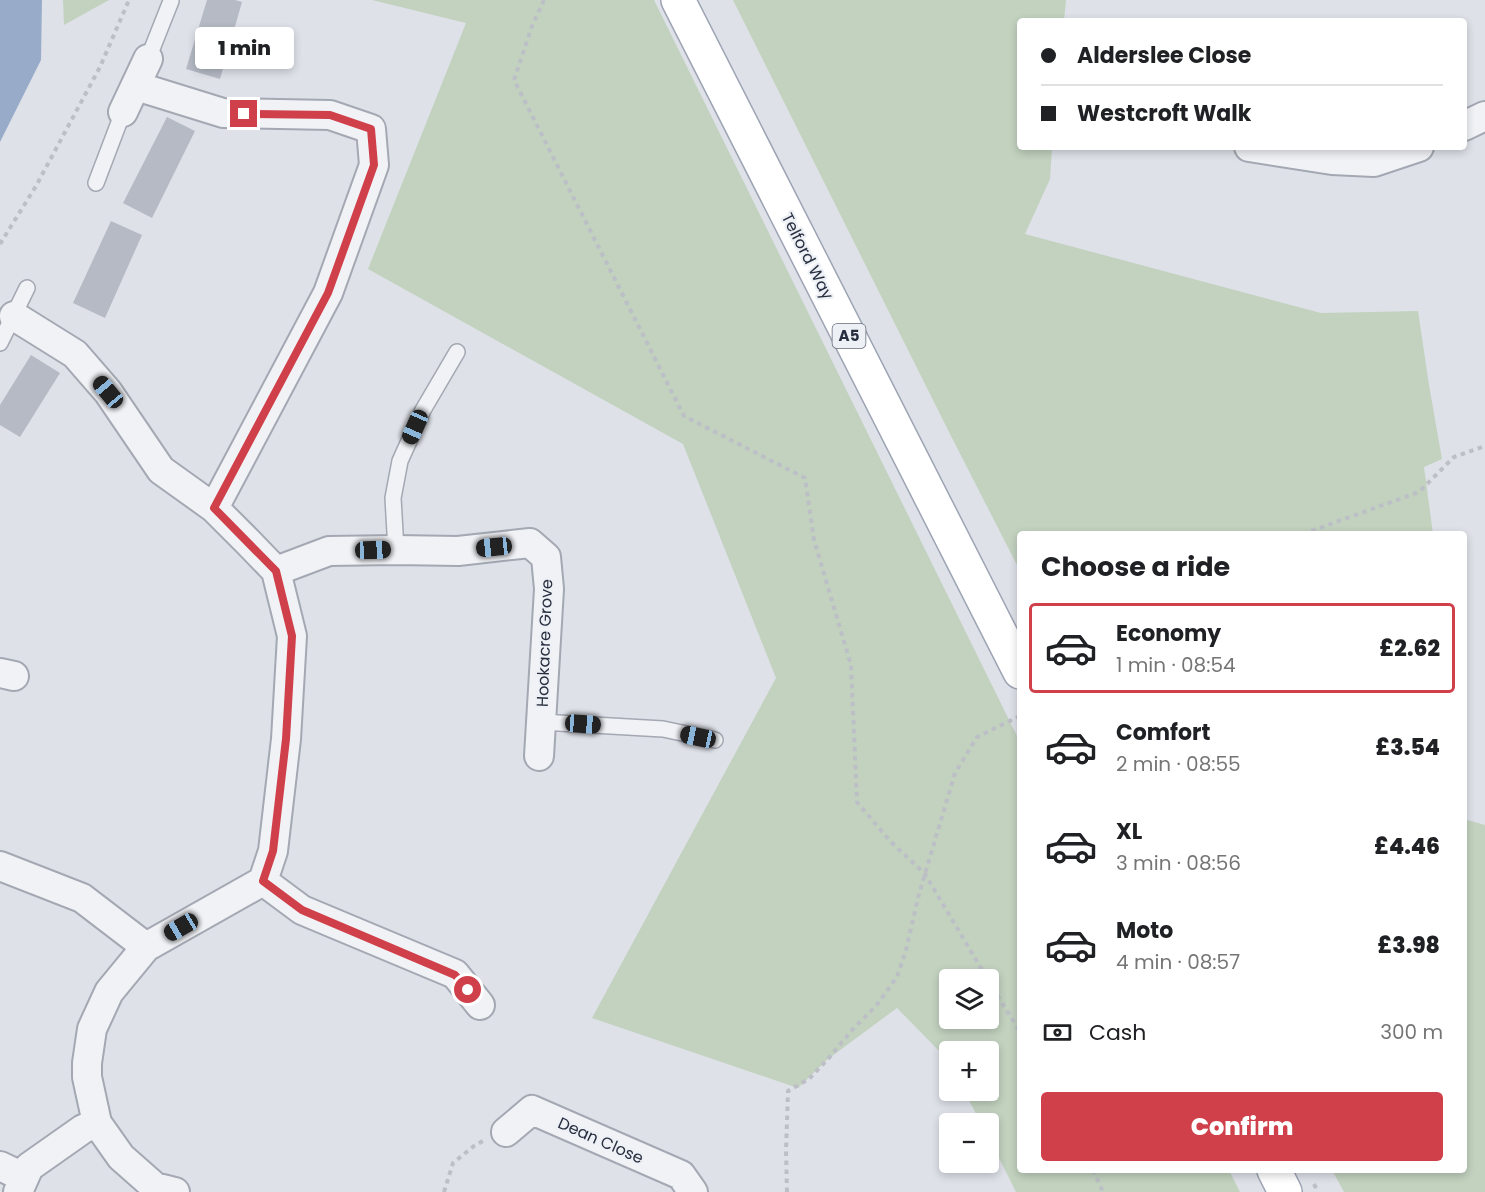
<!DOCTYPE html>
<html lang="en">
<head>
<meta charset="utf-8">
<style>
	body { margin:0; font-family:Poppins,sans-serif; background:#f2f2f2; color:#202124; height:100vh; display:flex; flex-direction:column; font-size:22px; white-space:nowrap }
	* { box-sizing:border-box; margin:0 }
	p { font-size:20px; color:#757577 }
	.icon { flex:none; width:33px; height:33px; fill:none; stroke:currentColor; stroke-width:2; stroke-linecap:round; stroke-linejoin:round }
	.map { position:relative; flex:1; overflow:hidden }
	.details { position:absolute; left:1017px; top:531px; width:450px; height:642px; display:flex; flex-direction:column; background:#fff; border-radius:6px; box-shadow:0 3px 9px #0003 }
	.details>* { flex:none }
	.hud { position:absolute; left:1017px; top:18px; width:450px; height:132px; border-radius:6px; box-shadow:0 3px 9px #0003; display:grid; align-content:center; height:132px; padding:0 24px; background:#fff }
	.controls { position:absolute; left:939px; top:969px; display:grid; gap:12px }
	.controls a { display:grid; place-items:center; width:60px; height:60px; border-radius:6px; background:#fff; box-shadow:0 3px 9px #0003; font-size:30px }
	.end { position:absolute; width:27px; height:27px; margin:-14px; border:8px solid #d0404a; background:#fff; box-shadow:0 0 0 3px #fff }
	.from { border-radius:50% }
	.bubble { position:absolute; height:42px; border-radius:6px; background:#fff; box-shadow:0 3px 9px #0003; font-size:20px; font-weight:800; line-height:42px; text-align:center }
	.car { position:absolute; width:18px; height:36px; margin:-18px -9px; border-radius:8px; box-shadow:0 0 4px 2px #0007; background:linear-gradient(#222 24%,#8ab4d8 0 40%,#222 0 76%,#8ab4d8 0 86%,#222 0) }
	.hud b { display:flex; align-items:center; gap:21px; height:57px; font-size:22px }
	.hud b+b { border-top:2px solid #e0e0e0 }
	.hud i { width:15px; height:15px; background:#202124 }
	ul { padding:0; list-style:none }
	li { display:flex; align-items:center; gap:18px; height:90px; margin:0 12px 9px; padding:0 12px; border:3px solid transparent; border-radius:6px }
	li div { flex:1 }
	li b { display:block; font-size:22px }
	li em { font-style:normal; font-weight:800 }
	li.current { border-color:#d0404a }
	li>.icon { width:54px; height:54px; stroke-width:1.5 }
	h2 { padding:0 24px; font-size:27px; line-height:72px }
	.pay { display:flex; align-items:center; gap:15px; height:66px; padding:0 24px; font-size:22px }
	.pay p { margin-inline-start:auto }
	.primary-button { display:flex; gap:12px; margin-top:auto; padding:12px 24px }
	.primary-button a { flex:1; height:69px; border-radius:6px; background:#d0404a; color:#fff; font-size:24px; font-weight:800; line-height:69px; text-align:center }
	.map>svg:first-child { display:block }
	.green { fill:#c2d2bf; fill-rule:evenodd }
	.water { fill:#98acc9 }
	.building { fill:#b5bac5 }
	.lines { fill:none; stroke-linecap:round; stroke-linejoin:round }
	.lane-casing { stroke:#a3a8b2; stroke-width:18 }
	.street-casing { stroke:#a3a8b2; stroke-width:32 }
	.primary-casing { stroke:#9da4b4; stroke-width:36 }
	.path { stroke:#bcbfc6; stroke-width:4; stroke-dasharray:4.5 4.5; stroke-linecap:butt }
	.lane { stroke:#f1f2f6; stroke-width:15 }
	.street { stroke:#f1f2f6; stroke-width:28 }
	.primary { stroke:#fff; stroke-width:33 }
	.route { stroke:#d0404a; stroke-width:8 }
	.labels { text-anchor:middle; stroke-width:4.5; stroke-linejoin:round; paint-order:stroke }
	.shield { fill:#edf0f5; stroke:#626876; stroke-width:1.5 }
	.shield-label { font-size:15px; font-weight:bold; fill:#272e3f }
	.street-label { font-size:16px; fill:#272e3f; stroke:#edf0f5 }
</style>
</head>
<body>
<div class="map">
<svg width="1485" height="1192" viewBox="0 0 1485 1192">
	<rect width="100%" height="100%" fill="#dee1e8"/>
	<path class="green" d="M63 0H109L64 25Z
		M372 0H654L1020 742V1170H1229L1240 1192H1016L989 1138 988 1124 981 1123 964 1091 988 1090V1052H950L949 1061 897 1008 828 1059 798 1088 592 1018 776 678 683 444 368 269 466 23ZM950 980H988V1018H950Z
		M733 0H1066L1064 21H1020V147H1052L1050 179 1025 234 1321 313 1418 311 1429 385 1442 459 1424 467 1433 534H1020V571L951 436Z
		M1464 819 1485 825V1192H1344L1332 1170H1464Z"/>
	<path class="water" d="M0 0H42L41 60 0 142Z"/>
	<path class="building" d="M207 0H235L242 2 220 79 186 69Z
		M167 117 195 131 152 218 123 203Z
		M111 221 142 235 105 318 73 303Z
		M31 355 60 373 20 437 0 425V405Z"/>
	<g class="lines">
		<defs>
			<path id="lane" d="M148 59 171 1
				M96 183 123 112
				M0 343 27 288
				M396 550 393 498 400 461 423 410 457 352
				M541 722 663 729 715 740"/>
			<path id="street" d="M136 86 223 113 330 115 371 129 374 165 328 293 214 508
				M123 112 148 59
				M1464 126 1485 116
				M1249 147 1332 160 1374 162 1419 147
				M14 316 75 354 108 392 161 470 214 508 248 542 276 571 292 636 286 739 273 851 263 881 146 947 109 992 92 1029 87 1063V1077L97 1123 121 1157 155 1187 175 1192
				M276 571 329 551 396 550 458 551 530 543 546 557 549 589 539 756
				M0 673 14 676
				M0 866 82 898 146 947
				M263 881 302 910 455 974 480 1005
				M506 1132 532 1110 681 1175 693 1192
				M0 1166 23 1177
				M18 1192 29 1167 83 1129 97 1123"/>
			<path id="primary" d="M678 0 1020 672
				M1274 1170 1285 1192"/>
		</defs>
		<use href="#lane" class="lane-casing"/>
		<use href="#street" class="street-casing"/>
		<use href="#primary" class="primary-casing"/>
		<path class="path" d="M544 0 532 26 514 80 684 416 805 478 814 540 851 665 857 802 890 841 925 874 988 980
			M0 244 36 186 100 67 129 0
			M1303 534 1419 492 1454 457 1485 446
			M988 980 1020 1032
			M1093 1170 1103 1192
			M1314 1184 1318 1192
			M444 1192 453 1163 474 1146 483 1141
			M787 1192 786 1151 788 1091 809 1079 828 1059 853 1029 876 1006 897 977 906 950 919 894 955 773 977 737 1020 716"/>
		<use href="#lane" class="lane"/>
		<use href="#street" class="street"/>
		<use href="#primary" class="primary"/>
	</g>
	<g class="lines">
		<path class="route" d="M244 114 330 115 371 129 374 165 328 293 214 508 276 571 292 636 286 739 273 851 263 881 302 910 455 975 468 990"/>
	</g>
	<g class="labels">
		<rect class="shield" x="832.5" y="324" width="33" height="24" rx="4.5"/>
		<g class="shield-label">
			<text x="849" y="341">A5</text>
		</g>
		<g class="street-label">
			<text transform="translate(808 256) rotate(63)" y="6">Telford Way</text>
			<text transform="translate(544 643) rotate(-88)" y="6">Hookacre Grove</text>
			<text transform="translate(601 1140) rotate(24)" y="6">Dean Close</text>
		</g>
	</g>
</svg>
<div class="controls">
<a><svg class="icon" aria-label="layers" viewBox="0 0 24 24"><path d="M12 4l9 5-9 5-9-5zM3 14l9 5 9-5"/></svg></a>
<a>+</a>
<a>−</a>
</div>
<i class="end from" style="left:468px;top:990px"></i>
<i class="end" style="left:244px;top:114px"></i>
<div class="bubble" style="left:195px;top:27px;width:99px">1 min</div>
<i class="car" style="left:108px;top:392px;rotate:320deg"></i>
<i class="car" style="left:415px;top:427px;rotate:204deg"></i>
<i class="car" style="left:494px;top:547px;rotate:264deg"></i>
<i class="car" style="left:373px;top:550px;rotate:88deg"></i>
<i class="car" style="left:583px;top:724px;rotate:94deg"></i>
<i class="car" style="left:698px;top:737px;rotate:282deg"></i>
<i class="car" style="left:181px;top:927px;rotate:240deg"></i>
<div class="hud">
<b><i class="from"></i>Alderslee Close</b>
<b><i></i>Westcroft Walk</b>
</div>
<section class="details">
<h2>Choose a ride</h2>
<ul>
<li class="current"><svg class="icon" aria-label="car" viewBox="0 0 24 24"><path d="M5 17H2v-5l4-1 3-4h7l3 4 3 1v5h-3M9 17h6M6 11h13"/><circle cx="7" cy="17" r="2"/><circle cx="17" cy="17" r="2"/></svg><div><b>Economy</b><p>1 min · 08:54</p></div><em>£2.62</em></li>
<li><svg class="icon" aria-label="car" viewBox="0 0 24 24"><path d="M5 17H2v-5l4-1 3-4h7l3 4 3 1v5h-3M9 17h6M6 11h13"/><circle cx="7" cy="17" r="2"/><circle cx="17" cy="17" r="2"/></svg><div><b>Comfort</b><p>2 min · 08:55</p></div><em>£3.54</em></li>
<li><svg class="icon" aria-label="car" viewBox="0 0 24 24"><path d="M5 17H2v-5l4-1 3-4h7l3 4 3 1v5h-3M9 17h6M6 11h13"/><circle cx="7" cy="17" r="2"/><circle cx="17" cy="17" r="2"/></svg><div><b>XL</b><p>3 min · 08:56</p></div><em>£4.46</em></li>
<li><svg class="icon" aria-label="car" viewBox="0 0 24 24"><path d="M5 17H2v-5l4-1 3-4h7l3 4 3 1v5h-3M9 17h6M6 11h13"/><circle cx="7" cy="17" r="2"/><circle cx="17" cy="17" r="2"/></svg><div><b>Moto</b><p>4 min · 08:57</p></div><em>£3.98</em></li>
</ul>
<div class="pay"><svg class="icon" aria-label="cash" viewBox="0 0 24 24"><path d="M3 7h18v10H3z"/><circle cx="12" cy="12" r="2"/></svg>Cash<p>300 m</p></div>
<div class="primary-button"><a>Confirm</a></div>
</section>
</div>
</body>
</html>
